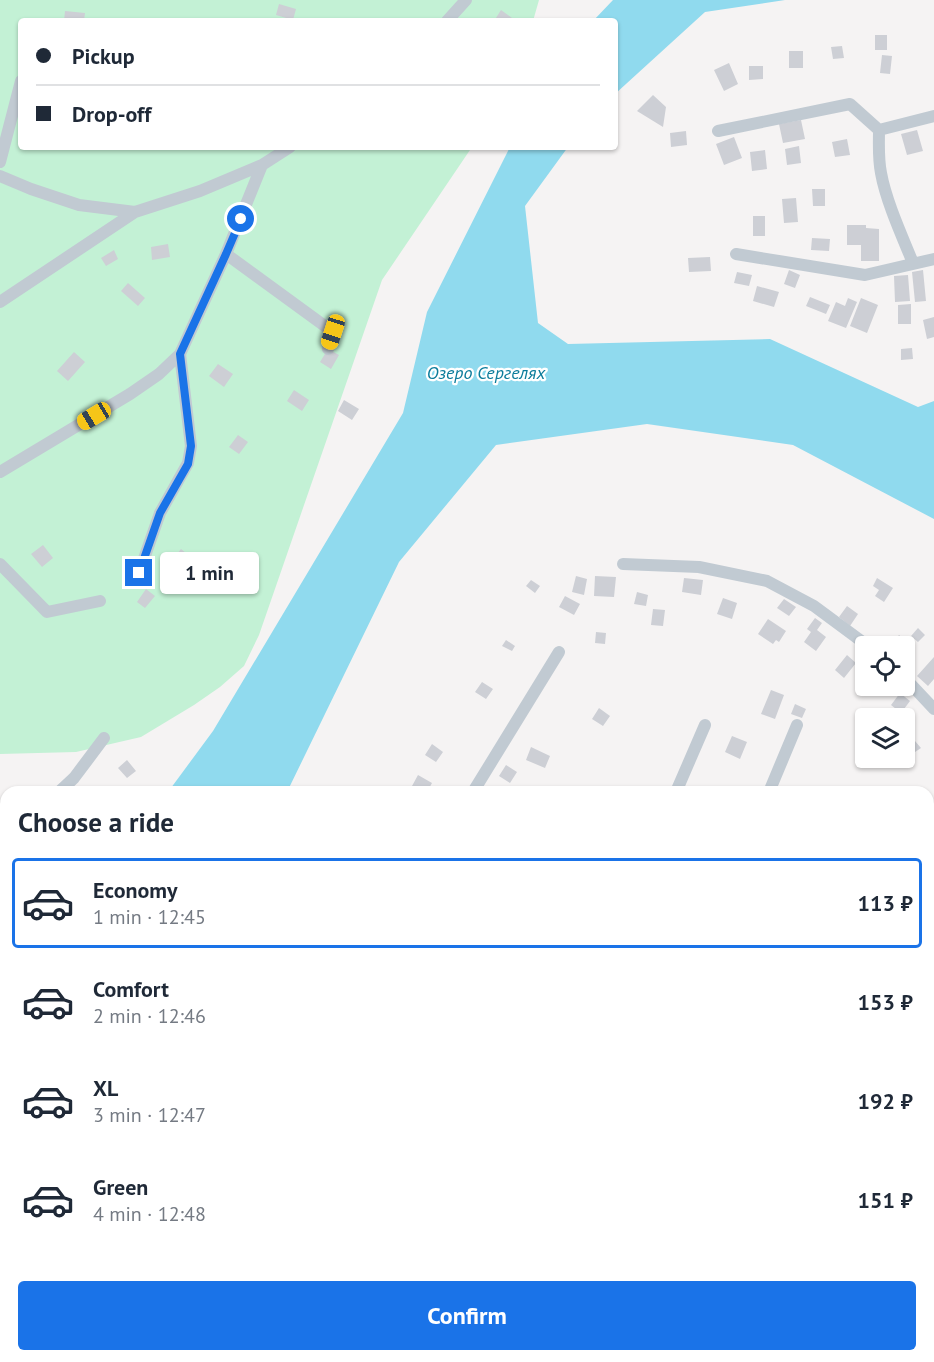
<!DOCTYPE html>
<html lang="en">
<head>
<meta charset="utf-8">
<style>
	body { margin:0; font-family:"PT Sans",sans-serif; background:#f2f2f3; color:#1f2937; height:100vh; display:flex; flex-direction:column; font-size:22px; white-space:nowrap }
	* { box-sizing:border-box; margin:0 }
	p { font-size:20px; color:#747a83 }
	.icon { flex:none; width:33px; height:33px; fill:none; stroke:currentColor; stroke-width:2; stroke-linecap:round; stroke-linejoin:round }
	.map { position:relative; flex:1; overflow:hidden }
	.sheet { position:absolute; left:0px; top:786px; width:934px; height:576px; display:flex; flex-direction:column; background:#fff; border-radius:18px 18px 0 0; box-shadow:0 2px 4px #0004 }
	.sheet>* { flex:none }
	.top-card { position:absolute; left:18px; top:18px; width:600px; height:132px; border-radius:6px; box-shadow:0 2px 4px #0004; display:grid; align-content:center; height:132px; padding:0 18px; background:#fff }
	.fabs { position:absolute; left:855px; top:636px; display:grid; gap:12px }
	.fabs a { display:grid; place-items:center; width:60px; height:60px; border-radius:6px; background:#fff; box-shadow:0 2px 4px #0004; font-size:30px }
	.end { position:absolute; width:27px; height:27px; margin:-14px; border:8px solid #1a73e8; background:#fff; box-shadow:0 0 0 3px #fff }
	.from { border-radius:50% }
	.bubble { position:absolute; height:42px; border-radius:6px; background:#fff; box-shadow:0 2px 4px #0004; font-size:20px; font-weight:600; line-height:42px; text-align:center }
	.car { position:absolute; width:18px; height:36px; margin:-18px -9px; border-radius:8px; box-shadow:0 0 4px 2px #0007; background:linear-gradient(#f5c518 24%,#345 0 40%,#f5c518 0 76%,#345 0 86%,#f5c518 0) }
	.top-card b { display:flex; align-items:center; gap:21px; height:57px; font-size:22px }
	.top-card b+b { border-top:2px solid #e0e1e3 }
	.top-card i { width:15px; height:15px; background:#1f2937 }
	ul { padding:0; list-style:none }
	li { display:flex; align-items:center; gap:18px; height:90px; margin:0 12px 9px; padding:0 6px; border:3px solid transparent; border-radius:6px }
	li div { flex:1 }
	li b { display:block; font-size:22px }
	li em { font-style:normal; font-weight:600 }
	li.current { border-color:#1a73e8 }
	li>.icon { width:54px; height:54px; stroke-width:1.5 }
	h2 { padding:0 18px; font-size:27px; line-height:72px }
	.cta { display:flex; gap:12px; margin-top:auto; padding:12px 18px }
	.cta a { flex:1; height:69px; border-radius:6px; background:#1a73e8; color:#fff; font-size:24px; font-weight:600; line-height:69px; text-align:center }
	.map>svg:first-child { display:block }
	.green { fill:#c3f1d5 }
	.water { fill:#90daee }
	.building { fill:#cdcfd5 }
	.lines { fill:none; stroke-linecap:round; stroke-linejoin:round }
	.minor { stroke:#c1cad2; stroke-width:12 }
	.route { stroke:#1a73e8; stroke-width:8 }
	.labels { text-anchor:middle; stroke-width:4.5; stroke-linejoin:round; paint-order:stroke }
	.water-label { font-size:18px; font-style:italic; fill:#0c7c9b; stroke:#fff }
</style>
</head>
<body>
<div class="map">
<svg width="934" height="1362" viewBox="0 0 934 1362">
	<rect width="100%" height="100%" fill="#f5f3f3"/>
	<path class="green" d="M0 0H539L533 21H21V147H472L382 280 259 635 244 666 220 687 194 705 141 737 76 752 0 754Z"/>
	<path class="water" d="M613 0H785L705 12 615 94V21H593Z
		M510 147H568L525 206 538 323 568 344 770 339 918 407 934 401V519L793 445 647 424 496 445 399 562 287 792H168L213 731 403 413 427 312Z
		M0 1234 6 1238V1356H270L269 1362H0Z"/>
	<path class="building" d="M279 4 296 9 293 20 276 15Z
		M501 10 512 18 510 21H494Z
		M65 11 85 13 84 21H64Z
		M875 35H887V50H875Z
		M842 46 844 58 833 59 831 47Z
		M789 51H803V68H789Z
		M882 55 892 56 890 74 880 73Z
		M729 63 738 84 724 91 714 70Z
		M749 66H763V79L749 80Z
		M653 95 666 107 663 127 637 111Z
		M801 120 805 139 783 143 779 124Z
		M917 130 923 151 907 155 901 134Z
		M686 131 687 145 671 147 670 133Z
		M734 137 742 158 724 165 716 144Z
		M847 139 850 155 835 157 832 142Z
		M799 146 801 163 787 165 785 149Z
		M765 150 767 169 752 171 750 152Z
		M812 189H825V206H813Z
		M796 198 798 222 784 223 782 199Z
		M753 216H765V236H753Z
		M847 225H866V228L879 229V261H861V245H847Z
		M812 238 830 239 829 251 811 250Z
		M168 244 170 257 152 260 151 247Z
		M114 250 118 259 106 266 101 258Z
		M710 257 711 271 689 272 688 258Z
		M789 270 800 275 795 288 784 284Z
		M923 270 926 301 915 302 912 272Z
		M737 272 752 275 749 286 734 283Z
		M908 275 910 301 895 302 894 276Z
		M128 283 145 298 138 306 121 291Z
		M757 286 779 292 774 307 753 301Z
		M810 297 830 305 826 314 806 306Z
		M848 298 857 302 846 328 828 321 836 302 845 306Z
		M861 298 878 305 867 333 850 326Z
		M911 304V324H898V305Z
		M934 317V337L927 339 923 320Z
		M912 348 913 359 901 360V349Z
		M328 349 339 355 331 369 320 362Z
		M74 352 85 362 68 381 57 371Z
		M218 364 233 374 224 387 209 376Z
		M294 390 309 400 302 411 287 401Z
		M344 400 359 409 352 420 338 411Z
		M238 435 248 442 239 454 229 447Z
		M43 545 53 558 42 567 31 554Z
		M181 549 192 558 182 571 170 563Z
		M576 576 587 579 584 595 572 592Z
		M595 576 616 577 614 597 594 596Z
		M684 578 703 580 701 595 682 592Z
		M877 578 893 588 884 602 875 596 879 590 873 586Z
		M531 580 540 586 535 593 526 586Z
		M146 589 155 596 145 608 137 602Z
		M637 592 648 595 646 606 634 604Z
		M565 596 580 604 574 615 559 607Z
		M723 598 737 603 732 619 717 614Z
		M784 599 796 607 789 616 777 608Z
		M847 606 858 614 850 626 839 617Z
		M653 609 665 610 663 626 651 625Z
		M815 618 822 623 817 630 826 637 816 651 804 642 811 632 807 629Z
		M768 619 786 631 779 642 776 640 773 644 758 634Z
		M918 628 925 635 918 642 911 636Z
		M596 632 606 633 605 644 595 643Z
		M899 635 911 645 904 654V646L891 645Z
		M506 640 515 646 512 651 502 646Z
		M847 655 856 663 844 678 835 670Z
		M934 657V679L928 686 917 676Z
		M866 677V686H873L868 692 859 686Z
		M482 682 493 689 486 699 475 692Z
		M771 690 784 695 775 719 761 714Z
		M900 693 910 701 901 713 891 705Z
		M795 704 806 709 802 718 791 714Z
		M599 708 610 716 603 726 592 719Z
		M866 735V749L864 750 857 742Z
		M732 736 747 742 740 759 725 752Z
		M915 741 921 748 912 754 907 748Z
		M432 744 443 752 436 762 425 755Z
		M531 747 550 756 545 768 526 760Z
		M127 760 136 771 127 778 118 768Z
		M506 765 517 772 510 783 499 776Z
		M418 775 432 783 427 792 412 786Z
		M928 848 934 855V874L928 866Z
		M0 854 6 859 4 873 0 869Z"/>
	<g class="lines">
		<path class="minor" d="M447 21 466 0
			M879 130C879 144 878 158 881 173 886 201 902 236 913 263
			M879 130 934 116
			M718 131 850 104 879 130
			M0 162 21 81
			M0 176 31 189 79 205 135 212
			M226 254 333 332 328 349
			M736 254 865 275 934 259
			M0 302 135 212 200 191 262 165 290 147
			M180 354 226 254 262 165
			M0 472 130 394 159 374 180 354 191 446 188 463 160 513 139 573
			M0 564 47 612 100 601
			M623 564 699 567 767 581 814 606 868 646
			M904 677 934 709
			M59 792 74 778 104 738
			M473 792 559 652
			M676 792 705 725
			M769 792 797 725
			M0 826 6 836
			M928 1060 934 1062
			M928 1234 934 1228
			M466 1356 480 1362
			M830 1362 834 1356"/>
	</g>
	<g class="lines">
		<path class="route" d="M139 573 160 513 188 464 191 446 180 354 226 254 241 219"/>
	</g>
	<g class="labels">
		<g class="water-label">
			<text x="486" y="379">Озеро Сергелях</text>
		</g>
	</g>
</svg>
<div class="fabs">
<a><svg class="icon" aria-label="locate" viewBox="0 0 24 24"><circle cx="12" cy="12" r="6"/><path d="M12 2v4M12 18v4M2 12h4M18 12h4"/></svg></a>
<a><svg class="icon" aria-label="layers" viewBox="0 0 24 24"><path d="M12 4l9 5-9 5-9-5zM3 14l9 5 9-5"/></svg></a>
</div>
<i class="end from" style="left:241px;top:219px"></i>
<i class="end" style="left:139px;top:573px"></i>
<div class="bubble" style="left:160px;top:552px;width:99px">1 min</div>
<i class="car" style="left:333px;top:332px;rotate:198deg"></i>
<i class="car" style="left:94px;top:416px;rotate:239deg"></i>
<div class="top-card">
<b><i class="from"></i>Pickup</b>
<b><i></i>Drop-off</b>
</div>
<section class="sheet">
<h2>Choose a ride</h2>
<ul>
<li class="current"><svg class="icon" aria-label="car" viewBox="0 0 24 24"><path d="M5 17H2v-5l4-1 3-4h7l3 4 3 1v5h-3M9 17h6M6 11h13"/><circle cx="7" cy="17" r="2"/><circle cx="17" cy="17" r="2"/></svg><div><b>Economy</b><p>1 min · 12:45</p></div><em>113 ₽</em></li>
<li><svg class="icon" aria-label="car" viewBox="0 0 24 24"><path d="M5 17H2v-5l4-1 3-4h7l3 4 3 1v5h-3M9 17h6M6 11h13"/><circle cx="7" cy="17" r="2"/><circle cx="17" cy="17" r="2"/></svg><div><b>Comfort</b><p>2 min · 12:46</p></div><em>153 ₽</em></li>
<li><svg class="icon" aria-label="car" viewBox="0 0 24 24"><path d="M5 17H2v-5l4-1 3-4h7l3 4 3 1v5h-3M9 17h6M6 11h13"/><circle cx="7" cy="17" r="2"/><circle cx="17" cy="17" r="2"/></svg><div><b>XL</b><p>3 min · 12:47</p></div><em>192 ₽</em></li>
<li><svg class="icon" aria-label="car" viewBox="0 0 24 24"><path d="M5 17H2v-5l4-1 3-4h7l3 4 3 1v5h-3M9 17h6M6 11h13"/><circle cx="7" cy="17" r="2"/><circle cx="17" cy="17" r="2"/></svg><div><b>Green</b><p>4 min · 12:48</p></div><em>151 ₽</em></li>
</ul>
<div class="cta"><a>Confirm</a></div>
</section>
</div>
</body>
</html>
